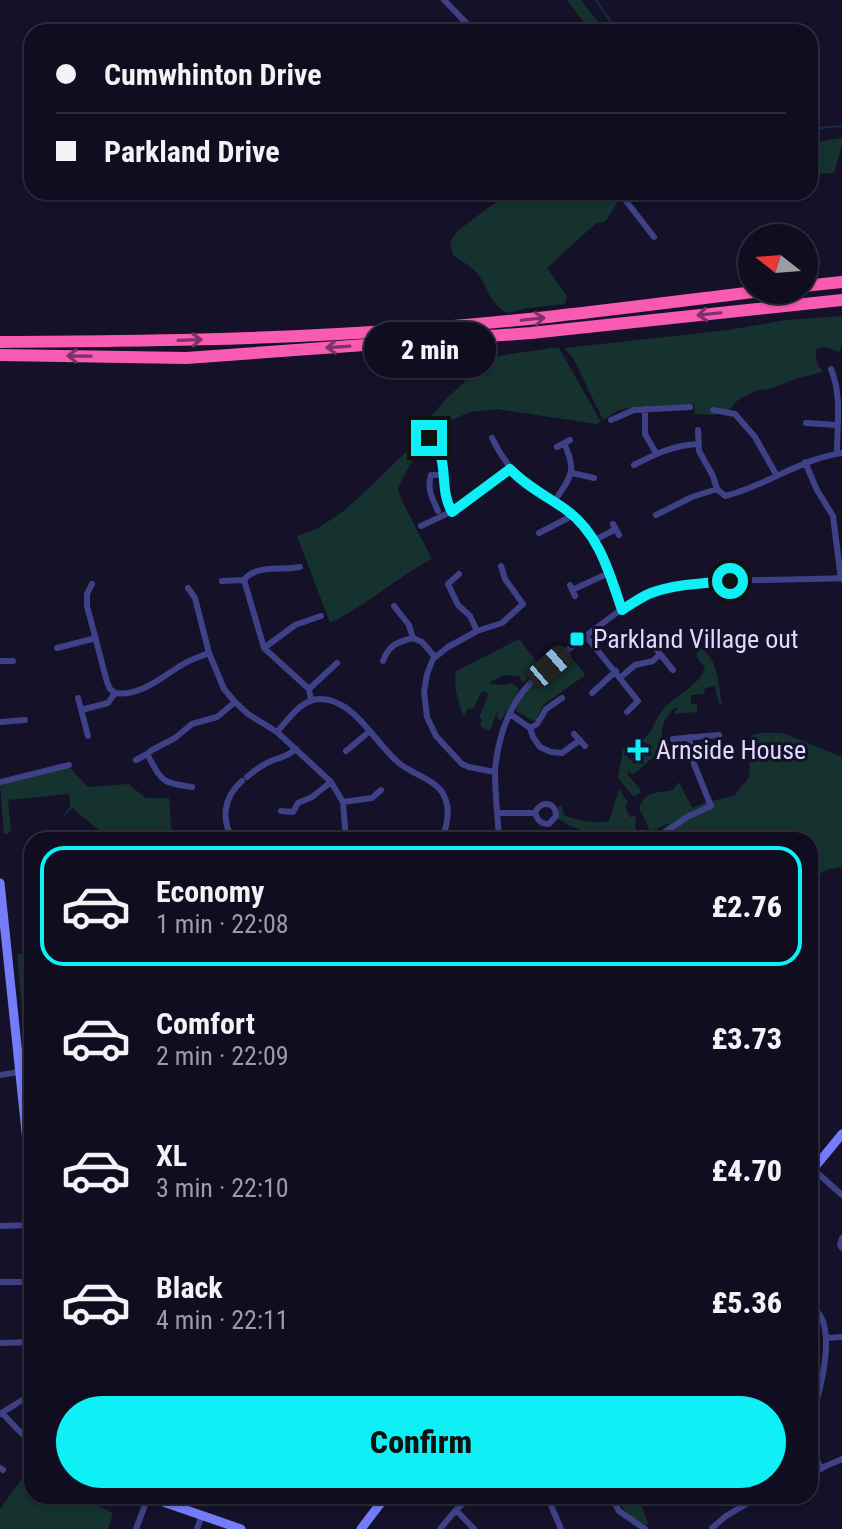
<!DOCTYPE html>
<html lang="en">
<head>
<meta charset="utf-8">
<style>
	body { margin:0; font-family:"Roboto Condensed",sans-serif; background:#181628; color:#f1f3f6; height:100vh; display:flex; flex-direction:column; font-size:30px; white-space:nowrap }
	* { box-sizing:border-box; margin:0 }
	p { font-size:26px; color:#9b9ca4 }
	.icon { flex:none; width:44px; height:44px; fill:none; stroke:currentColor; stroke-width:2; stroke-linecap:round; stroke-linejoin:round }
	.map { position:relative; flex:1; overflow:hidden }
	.drawer { position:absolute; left:24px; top:832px; width:794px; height:672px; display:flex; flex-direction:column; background:#0f0d1f; border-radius:24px; box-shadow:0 2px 6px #0004,0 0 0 2px #2f2d3d }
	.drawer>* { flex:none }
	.guide { position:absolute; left:24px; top:24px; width:794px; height:176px; border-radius:24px; box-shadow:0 2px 6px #0004,0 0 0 2px #2f2d3d; display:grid; align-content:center; height:176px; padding:0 32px; background:#0f0d1f }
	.needle { width:52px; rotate:287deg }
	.controls { position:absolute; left:738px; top:224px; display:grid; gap:16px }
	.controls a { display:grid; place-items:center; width:80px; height:80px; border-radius:50%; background:#0f0d1f; box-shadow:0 2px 6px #0004,0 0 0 2px #2f2d3d; font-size:40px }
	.end { position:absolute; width:36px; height:36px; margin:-18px; border:10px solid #0ef0f6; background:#111; box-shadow:0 0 0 4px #111 }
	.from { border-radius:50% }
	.bubble { position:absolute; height:56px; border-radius:28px; background:#0f0d1f; box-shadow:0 2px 6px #0004,0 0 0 2px #2f2d3d; font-size:26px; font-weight:800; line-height:56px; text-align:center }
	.car { position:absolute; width:24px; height:48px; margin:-24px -12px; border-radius:10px; box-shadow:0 0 6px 2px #0007; background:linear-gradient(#222 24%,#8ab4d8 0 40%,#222 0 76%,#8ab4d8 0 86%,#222 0) }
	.guide b { display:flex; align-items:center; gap:28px; height:76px; font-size:30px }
	.guide b+b { border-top:2px solid #2f2d3d }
	.guide i { width:20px; height:20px; background:#f1f3f6 }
	ul { padding:14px 0 0; list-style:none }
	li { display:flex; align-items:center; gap:24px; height:120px; margin:0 16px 12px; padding:0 16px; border:4px solid transparent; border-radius:24px }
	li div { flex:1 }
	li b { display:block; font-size:30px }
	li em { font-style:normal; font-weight:800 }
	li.active { border-color:#0ef0f6 }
	li>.icon { width:72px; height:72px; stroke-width:1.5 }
	.action { display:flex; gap:16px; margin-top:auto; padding:16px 32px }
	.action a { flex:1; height:92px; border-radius:48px; background:#0ef0f6; color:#111; font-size:32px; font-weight:800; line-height:92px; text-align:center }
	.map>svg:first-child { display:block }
	.green { fill:#15322f }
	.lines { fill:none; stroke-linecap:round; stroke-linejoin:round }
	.stream { stroke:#112c4d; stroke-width:2 }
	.street { stroke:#3e4186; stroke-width:6 }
	.secondary { stroke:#757cfa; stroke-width:9 }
	.highway { stroke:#f95ab2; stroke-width:12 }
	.oneway { stroke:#7b3267 }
	.route { stroke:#0ef0f6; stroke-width:10 }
	.poi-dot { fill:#0ef0f6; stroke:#141129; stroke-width:3 }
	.labels { text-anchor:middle; stroke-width:6; stroke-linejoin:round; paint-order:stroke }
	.poi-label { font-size:26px; fill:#dcdafe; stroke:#141129; text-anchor:start }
</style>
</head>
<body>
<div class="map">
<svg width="842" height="1529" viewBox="0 0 842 1529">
	<rect width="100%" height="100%" fill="#141129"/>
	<path class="green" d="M567 0H581L606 32H591Z
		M842 138V145L834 173 810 174V143Z
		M510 192H612L617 203 606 221 595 224 547 268 567 296 565 304 528 308 507 313C487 301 488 285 475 271 469 265 460 260 453 255L450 242 457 231Z
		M842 316V345L839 352 824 347 817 349C814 359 817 364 823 372L795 379 770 389 758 390 739 399 730 409 714 415 695 414 694 404 636 407 619 410 603 420 573 358 564 348 728 330 786 320Z
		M551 348H559L601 422 596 424 497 409 470 412 445 423 429 433 402 479 398 489 401 499 432 559C396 577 367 606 330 623L297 536 317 529 345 510 372 485 407 451 425 423 447 398 482 366 499 356Z
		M519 639 537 662 539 668 523 683 519 676 505 675 490 682 491 684 504 685 512 683 519 689 515 699 500 721 497 717 498 709 490 731 480 726 482 719 479 717 489 694 482 691 473 709 468 708 464 716C458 704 453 684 456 671Z
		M702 649C719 661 718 685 722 704H719L715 686 705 688 704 694 691 695V704H697V712L673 714 678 709 674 708C657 727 662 735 664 758L658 753 635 773 632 774 629 772 627 774 641 790 640 793 634 797 618 778 623 749 625 748 628 752 627 755 630 760 634 758 637 762 652 748 642 740C656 729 653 721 664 708 677 694 699 687 705 667L697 658V652Z
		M569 655 585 674 584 676 543 705 536 720 533 721 516 711C519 686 550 669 569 655Z
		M760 733H783L842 757V867L829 869 810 879V840H650L671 822 652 831 649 829 639 808C646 789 659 794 673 790L679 782 692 808 706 802 734 796 749 777 751 736Z
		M70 768 88 787 128 784 146 798H169L172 840H111L72 808 62 818 70 807 69 794 8 800 11 829 8 834H4L0 784Z
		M619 789 628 802 625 807 630 817 636 816 635 828 646 840H614L609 831C590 835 575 829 558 819L559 806 561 805 564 815C578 821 594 824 609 821Z
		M32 953V1129L17 954Z
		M32 1465V1496H84L100 1507 113 1513 108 1529H0V1509Z
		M629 1496H638L649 1526C638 1522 630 1517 622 1507L625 1498Z"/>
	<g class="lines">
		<path class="stream" d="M596 0 618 32
			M810 129 842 126"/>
		<path class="street" d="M444 0 475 32
			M619 192 654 237
			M831 369C842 395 837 425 837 453
			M645 409V434L656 453
			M713 410 735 414 755 437 777 476
			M611 420 634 410 690 407
			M806 423 837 425
			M698 430 699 451 713 476 717 489
			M429 438C452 458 437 487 452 512
			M492 438C503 461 517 479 539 494 553 503 568 509 580 521 603 544 612 580 622 610
			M557 447 570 440
			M805 462 817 490 833 516 841 579
			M634 465C655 454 674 445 698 444
			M572 473 594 478
			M554 502C570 477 578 473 564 443
			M438 511C432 498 427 489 431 475H444
			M656 515 692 497 717 489 725 496C766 486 800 459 842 453
			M613 524 619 535
			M421 526 459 508 510 469
			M539 533 568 518 572 514
			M595 540 616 529
			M300 567C281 571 256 564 244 580L264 648 309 689 311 700
			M459 574 448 584 458 605 470 616 477 631
			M222 581 244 580
			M92 584 87 594V606L107 682 110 689 115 693
			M570 585 575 596
			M188 588 195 598 209 653 224 689 235 702 248 714 277 732 331 782 343 802 346 840
			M572 590 609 573
			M394 606 409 625 413 638
			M586 636 638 701 627 712
			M57 648 96 638
			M264 648 295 625 321 616
			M660 654 673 670
			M0 661H13
			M383 661C389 645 397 642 413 638L422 642 435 657
			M621 677 635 665 653 661 660 654 651 642
			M309 689 337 663
			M115 693C141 697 164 675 185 663 193 659 201 656 209 653
			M592 693 616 671
			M78 698 88 736
			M81 710 108 703 115 693
			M510 714 530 728 533 737 540 747 551 752 562 753 580 740
			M0 722 25 720
			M530 728 537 724 546 709 562 698
			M277 732C288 720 301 699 320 699 355 699 376 745 400 764 413 774 433 779 442 792 452 808 447 824 442 840
			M574 734 585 746
			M673 739 719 735
			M346 751 370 731
			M136 760 147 754
			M495 772 469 767 462 764 436 736 427 717 424 692 427 674 433 659 448 647 477 631 502 623 523 604 505 579 501 566
			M247 777C254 771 262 765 271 761 281 757 287 757 296 749
			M0 782 69 765
			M192 787C161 783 162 781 147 754L152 750 175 738 192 724 217 717 235 702
			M343 802 372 798 381 790
			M281 811 293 812 298 803 312 797 331 782
			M498 813H535C540 800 556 801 556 816L549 824C541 824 538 821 535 813
			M233 840C221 819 223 798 242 781
			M499 840C498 818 495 795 495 773 496 748 505 717 519 697 532 677 571 647 591 632 612 617 634 597 659 591 719 577 781 581 842 578
			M654 840 687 817 711 806 694 764 689 737
			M0 1075 19 1072
			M813 1169 842 1195
			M0 1226 32 1225
			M842 1238 840 1245 842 1248
			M0 1282H32
			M810 1306C841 1321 819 1396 810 1422
			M826 1338 842 1337
			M0 1343 32 1342
			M2 1413 27 1439
			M0 1414 32 1394
			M810 1445 821 1469
			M0 1468 3 1470
			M810 1473 842 1459
			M547 1496 561 1529
			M611 1496 619 1511 645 1529
			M456 1510 474 1529
			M712 1528 726 1516 760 1496
			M136 1529 148 1497
			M197 1529 202 1515
			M440 1529 456 1510 471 1496"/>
		<path class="secondary" d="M0 883 32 1189
			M810 1173 842 1134
			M146 1496 241 1529
			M361 1529 386 1496"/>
		<path class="highway" d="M804 286 842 282
			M0 342C134 341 267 340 401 330 524 322 647 305 770 290
			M0 355 186 358 531 333 842 300"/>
	</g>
	<defs><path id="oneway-shaft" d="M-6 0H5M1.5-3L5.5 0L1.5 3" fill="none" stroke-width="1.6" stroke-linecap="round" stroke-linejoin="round" transform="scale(2)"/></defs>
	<g class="oneway">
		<use href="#oneway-shaft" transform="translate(709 314) rotate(174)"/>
		<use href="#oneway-shaft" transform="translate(533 319) rotate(-6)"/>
		<use href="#oneway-shaft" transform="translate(190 340) rotate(-2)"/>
		<use href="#oneway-shaft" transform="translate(338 347) rotate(176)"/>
		<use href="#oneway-shaft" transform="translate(79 356) rotate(-179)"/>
	</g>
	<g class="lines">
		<path class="route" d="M429 438C452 458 437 486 452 512L510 469C526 486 545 495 565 509 599 533 609 572 622 610 631 604 641 597 651 593 674 584 706 583 730 581"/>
	</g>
	<g class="poi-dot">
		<rect x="569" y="631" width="16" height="16" rx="4"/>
		<path d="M634 738h8v8h8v8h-8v8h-8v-8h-8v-8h8z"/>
	</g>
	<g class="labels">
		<g class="poi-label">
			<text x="593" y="648">Parkland Village out</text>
			<text x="656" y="759">Arnside House</text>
		</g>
	</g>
</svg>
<div class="controls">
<a><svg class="needle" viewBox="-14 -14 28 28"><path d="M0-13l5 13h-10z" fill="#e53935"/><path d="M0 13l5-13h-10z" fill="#9b9ca4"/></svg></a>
</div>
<i class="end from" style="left:730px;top:581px"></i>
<i class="end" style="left:429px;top:438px"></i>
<div class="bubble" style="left:364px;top:322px;width:132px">2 min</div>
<i class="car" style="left:550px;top:666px;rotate:49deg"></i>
<div class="guide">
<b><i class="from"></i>Cumwhinton Drive</b>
<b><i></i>Parkland Drive</b>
</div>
<section class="drawer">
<ul>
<li class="active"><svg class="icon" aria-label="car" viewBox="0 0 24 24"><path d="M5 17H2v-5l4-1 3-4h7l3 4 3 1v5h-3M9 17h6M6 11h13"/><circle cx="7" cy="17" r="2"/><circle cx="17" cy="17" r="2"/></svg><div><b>Economy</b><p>1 min · 22:08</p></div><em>£2.76</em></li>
<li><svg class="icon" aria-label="car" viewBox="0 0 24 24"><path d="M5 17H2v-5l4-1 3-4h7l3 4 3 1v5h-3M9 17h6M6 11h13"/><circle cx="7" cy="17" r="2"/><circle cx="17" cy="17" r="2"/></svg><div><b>Comfort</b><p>2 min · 22:09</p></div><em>£3.73</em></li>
<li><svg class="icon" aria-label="car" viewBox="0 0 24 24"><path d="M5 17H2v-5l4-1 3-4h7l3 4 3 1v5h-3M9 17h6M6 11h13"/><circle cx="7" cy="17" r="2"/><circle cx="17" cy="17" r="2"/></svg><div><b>XL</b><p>3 min · 22:10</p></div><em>£4.70</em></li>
<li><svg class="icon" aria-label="car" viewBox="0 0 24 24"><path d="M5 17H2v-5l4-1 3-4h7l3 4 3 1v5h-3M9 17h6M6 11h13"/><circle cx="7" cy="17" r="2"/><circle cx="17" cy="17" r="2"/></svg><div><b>Black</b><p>4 min · 22:11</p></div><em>£5.36</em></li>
</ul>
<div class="action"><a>Confirm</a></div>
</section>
</div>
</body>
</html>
